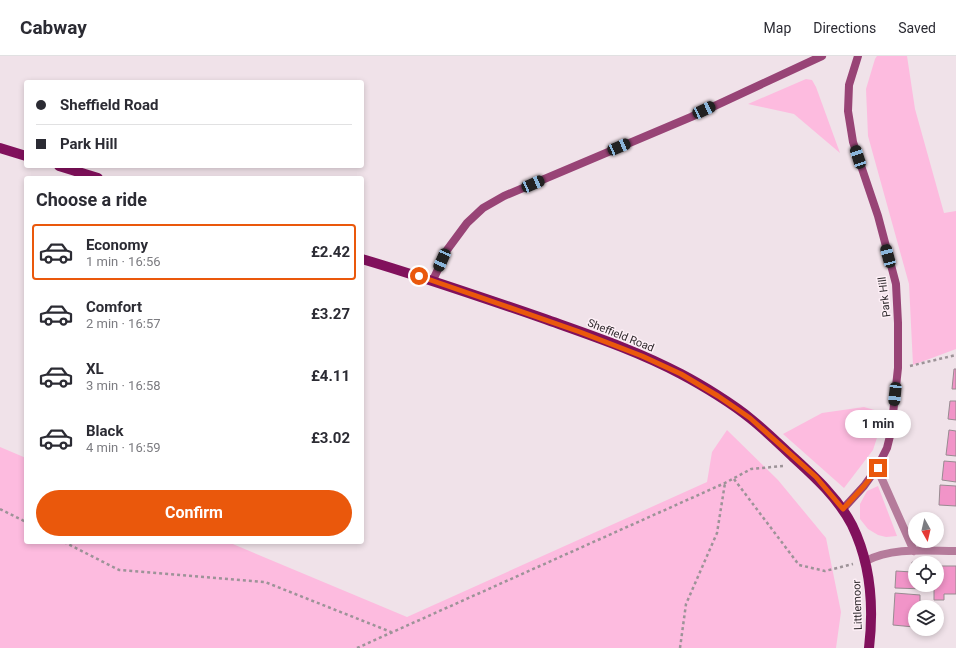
<!DOCTYPE html>
<html lang="en">
<head>
<meta charset="utf-8">
<style>
	body { margin:0; font-family:Roboto,sans-serif; background:#f7f7f7; color:#2b2b33; height:100vh; display:flex; flex-direction:column; font-size:15px; white-space:nowrap }
	* { box-sizing:border-box; margin:0 }
	p { font-size:13px; color:#7c7c81 }
	.icon { flex:none; width:22px; height:22px; fill:none; stroke:currentColor; stroke-width:2; stroke-linecap:round; stroke-linejoin:round }
	.map { position:relative; flex:1; overflow:hidden }
	.side { position:absolute; left:24px; top:120px; width:340px; height:368px; display:flex; flex-direction:column; background:#fff; border-radius:4px; box-shadow:0 2px 6px #0003 }
	.side>* { flex:none }
	.banner { position:absolute; left:24px; top:24px; width:340px; height:88px; border-radius:4px; box-shadow:0 2px 6px #0003; display:grid; align-content:center; height:88px; padding:0 12px; background:#fff }
	.needle { width:26px; rotate:172deg }
	.tools { position:absolute; left:908px; top:456px; display:grid; gap:8px }
	.tools a { display:grid; place-items:center; width:36px; height:36px; border-radius:50%; background:#fff; box-shadow:0 2px 6px #0003; font-size:20px }
	.end { position:absolute; width:18px; height:18px; margin:-9px; border:5px solid #ea580c; background:#fff; box-shadow:0 0 0 2px #fff }
	.from { border-radius:50% }
	.bubble { position:absolute; height:28px; border-radius:14px; background:#fff; box-shadow:0 2px 6px #0003; font-size:13px; font-weight:700; line-height:28px; text-align:center }
	.car { position:absolute; width:12px; height:24px; margin:-12px -6px; border-radius:5px; box-shadow:0 0 3px 1px #0007; background:linear-gradient(#222 24%,#8ab4d8 0 40%,#222 0 76%,#8ab4d8 0 86%,#222 0) }
	.banner b { display:flex; align-items:center; gap:14px; height:38px; font-size:15px }
	.banner b+b { border-top:1px solid #e1e1e2 }
	.banner i { width:10px; height:10px; background:#2b2b33 }
	ul { padding:0; list-style:none }
	li { display:flex; align-items:center; gap:12px; height:56px; margin:0 8px 6px; padding:0 4px; border:2px solid transparent; border-radius:4px }
	li div { flex:1 }
	li b { display:block; font-size:15px }
	li em { font-style:normal; font-weight:700 }
	li.active { border-color:#ea580c }
	li>.icon { width:36px; height:36px; stroke-width:1.5 }
	h2 { padding:0 12px; font-size:18px; line-height:48px }
	.button { display:flex; gap:8px; margin-top:auto; padding:8px 12px }
	.button a { flex:1; height:46px; border-radius:24px; background:#ea580c; color:#fff; font-size:16px; font-weight:700; line-height:46px; text-align:center }
	header { display:flex; align-items:center; gap:24px; box-sizing:border-box; height:56px; padding:0 20px; background:#fff; border-bottom:1px solid #e1e1e2 }
	header strong { font-size:19px }
	nav { display:flex; gap:22px; margin-inline-start:auto; font-size:14px }
	.map>svg:first-child { display:block }
	.green { fill:#fdbbdf }
	.building { fill:#f194c8; stroke:#988b91 }
	.lines { fill:none; stroke-linecap:round; stroke-linejoin:round }
	.path { stroke:#9d9398; stroke-width:2.5; stroke-dasharray:3 3; stroke-linecap:butt }
	.street { stroke:#b57b9b; stroke-width:8 }
	.secondary { stroke:#984476; stroke-width:8 }
	.primary { stroke:#81115c; stroke-width:10 }
	.route { stroke:#ea580c; stroke-width:5 }
	.labels { text-anchor:middle; stroke-width:3; stroke-linejoin:round; paint-order:stroke }
	.street-label { font-size:11px; fill:#2e292c; stroke:#fdeff6 }
</style>
</head>
<body>
<header>
<strong>Cabway</strong>
<nav><a>Map</a><a>Directions</a><a>Saved</a></nav>
</header>
<div class="map">
<svg width="956" height="592" viewBox="0 0 956 592">
	<rect width="100%" height="100%" fill="#f0e2e9"/>
	<path class="green" d="M877 0H907L915 53 944 157 956 155V293L913 309 909 228 868 80 866 33 875 3Z
		M806 23 812 24 816 31 840 97 794 58 748 48Z
		M864 351 885 357 873 394 844 432 783 378 822 357Z
		M727 374 778 424 826 482 841 556 836 592H0V391L26 402V486H228L407 561 707 426 712 396Z
		M878 430 897 480 886 481 878 479 868 473 860 463V448L867 435Z"/>
	<path class="building" d="M954 313H956V333H952Z
		M950 345H956V364L948 363Z
		M949 374 956 375V400L946 399Z
		M944 405 956 406V426L942 424Z
		M940 429 956 430V450L939 449Z
		M912 506 925 507H915V529H925V533L895 532 896 515 912 516Z
		M937 510H956V538H944V544H934V529H937Z
		M895 537 920 539V548H926V551H915L914 571 893 569Z"/>
	<g class="lines">
		<path class="path" d="M910 310 956 299
			M734 423 799 509 825 515 853 508
			M0 453 26 466
			M64 486 119 514 265 526 391 576
			M357 592 725 427 751 413 783 410
			M680 592 686 548 717 477 725 427"/>
		<path class="street" d="M877 412 914 495
			M866 505C893 491 926 495 956 495"/>
		<path class="secondary" d="M433 224 447 194 467 167 483 152 504 140 691 61 822 0
			M843 453 864 430 877 412 887 392 891 376 898 312V267L896 228 878 160 853 86 848 55 849 29 858 0"/>
		<path class="primary" d="M0 92 26 100
			M59 110 98 122
			M362 203C423 221 484 242 545 263 590 279 638 295 681 318 702 329 733 348 751 363 766 375 779 388 793 401 815 421 838 442 852 469 871 508 874 550 869 592"/>
	</g>
	<g class="lines">
		<path class="route" d="M419 220 580 276 642 300 681 318 718 340 750 362 816 421 843 453 864 430 878 412"/>
	</g>
	<g class="labels">
		<g class="street-label">
			<text transform="translate(884 241) rotate(-97)" y="4">Park Hill</text>
			<text transform="translate(621 279) rotate(22)" y="4">Sheffield Road</text>
			<text transform="translate(857 549) rotate(-92)" y="4">Littlemoor</text>
		</g>
	</g>
</svg>
<div class="tools">
<a><svg class="needle" viewBox="-14 -14 28 28"><path d="M0-13l5 13h-10z" fill="#e53935"/><path d="M0 13l5-13h-10z" fill="#7c7c81"/></svg></a>
<a><svg class="icon" aria-label="locate" viewBox="0 0 24 24"><circle cx="12" cy="12" r="6"/><path d="M12 2v4M12 18v4M2 12h4M18 12h4"/></svg></a>
<a><svg class="icon" aria-label="layers" viewBox="0 0 24 24"><path d="M12 4l9 5-9 5-9-5zM3 14l9 5 9-5"/></svg></a>
</div>
<i class="end from" style="left:419px;top:220px"></i>
<i class="end" style="left:878px;top:412px"></i>
<div class="bubble" style="left:845px;top:354px;width:66px">1 min</div>
<i class="car" style="left:704px;top:54px;rotate:65deg"></i>
<i class="car" style="left:619px;top:91px;rotate:67deg"></i>
<i class="car" style="left:858px;top:101px;rotate:342deg"></i>
<i class="car" style="left:533px;top:128px;rotate:67deg"></i>
<i class="car" style="left:888px;top:200px;rotate:345deg"></i>
<i class="car" style="left:442px;top:204px;rotate:204deg"></i>
<i class="car" style="left:895px;top:338px;rotate:186deg"></i>
<div class="banner">
<b><i class="from"></i>Sheffield Road</b>
<b><i></i>Park Hill</b>
</div>
<section class="side">
<h2>Choose a ride</h2>
<ul>
<li class="active"><svg class="icon" aria-label="car" viewBox="0 0 24 24"><path d="M5 17H2v-5l4-1 3-4h7l3 4 3 1v5h-3M9 17h6M6 11h13"/><circle cx="7" cy="17" r="2"/><circle cx="17" cy="17" r="2"/></svg><div><b>Economy</b><p>1 min · 16:56</p></div><em>£2.42</em></li>
<li><svg class="icon" aria-label="car" viewBox="0 0 24 24"><path d="M5 17H2v-5l4-1 3-4h7l3 4 3 1v5h-3M9 17h6M6 11h13"/><circle cx="7" cy="17" r="2"/><circle cx="17" cy="17" r="2"/></svg><div><b>Comfort</b><p>2 min · 16:57</p></div><em>£3.27</em></li>
<li><svg class="icon" aria-label="car" viewBox="0 0 24 24"><path d="M5 17H2v-5l4-1 3-4h7l3 4 3 1v5h-3M9 17h6M6 11h13"/><circle cx="7" cy="17" r="2"/><circle cx="17" cy="17" r="2"/></svg><div><b>XL</b><p>3 min · 16:58</p></div><em>£4.11</em></li>
<li><svg class="icon" aria-label="car" viewBox="0 0 24 24"><path d="M5 17H2v-5l4-1 3-4h7l3 4 3 1v5h-3M9 17h6M6 11h13"/><circle cx="7" cy="17" r="2"/><circle cx="17" cy="17" r="2"/></svg><div><b>Black</b><p>4 min · 16:59</p></div><em>£3.02</em></li>
</ul>
<div class="button"><a>Confirm</a></div>
</section>
</div>
</body>
</html>
